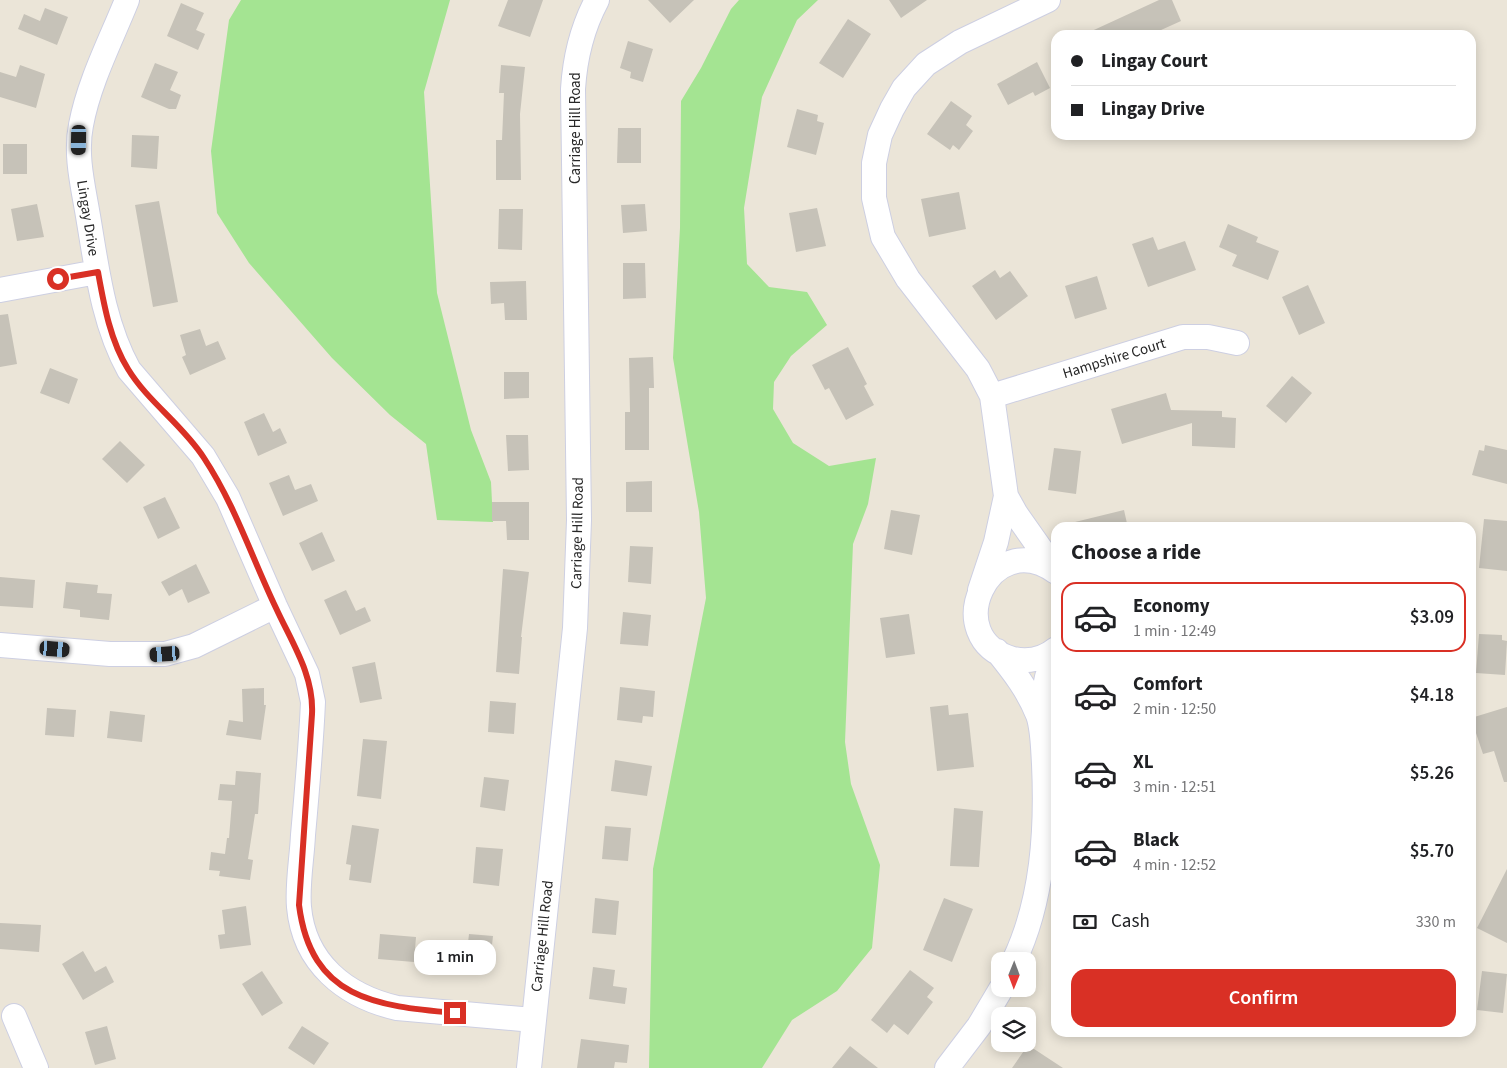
<!DOCTYPE html>
<html lang="en">
<head>
<meta charset="utf-8">
<style>
	body { margin:0; font-family:"Source Sans 3",sans-serif; background:#f2f2f2; color:#202124; height:100vh; display:flex; flex-direction:column; font-size:19px; white-space:nowrap }
	* { box-sizing:border-box; margin:0 }
	p { font-size:16px; color:#757577 }
	.icon { flex:none; width:28px; height:28px; fill:none; stroke:currentColor; stroke-width:2; stroke-linecap:round; stroke-linejoin:round }
	.map { position:relative; flex:1; overflow:hidden }
	.panel { position:absolute; left:1051px; top:522px; width:425px; height:515px; display:flex; flex-direction:column; background:#fff; border-radius:15px; box-shadow:0 2px 12px #0003 }
	.panel>* { flex:none }
	.top-card { position:absolute; left:1051px; top:30px; width:425px; height:110px; border-radius:15px; box-shadow:0 2px 12px #0003; display:grid; align-content:center; height:110px; padding:0 20px; background:#fff }
	.needle { width:32px; rotate:181deg }
	.tools { position:absolute; left:991px; top:952px; display:grid; gap:10px }
	.tools a { display:grid; place-items:center; width:45px; height:45px; border-radius:10px; background:#fff; box-shadow:0 2px 12px #0003; font-size:25px }
	.end { position:absolute; width:22px; height:22px; margin:-11px; border:6px solid #d93025; background:#fff; box-shadow:0 0 0 2px #fff }
	.from { border-radius:50% }
	.bubble { position:absolute; height:35px; border-radius:15px; background:#fff; box-shadow:0 2px 12px #0003; font-size:16px; font-weight:600; line-height:35px; text-align:center }
	.car { position:absolute; width:15px; height:30px; margin:-15px -8px; border-radius:6px; box-shadow:0 0 4px 1px #0007; background:linear-gradient(#222 24%,#8ab4d8 0 40%,#222 0 76%,#8ab4d8 0 86%,#222 0) }
	.top-card b { display:flex; align-items:center; gap:18px; height:48px; font-size:19px }
	.top-card b+b { border-top:1px solid #e0e0e0 }
	.top-card i { width:12px; height:12px; background:#202124 }
	ul { padding:0; list-style:none }
	li { display:flex; align-items:center; gap:15px; height:70px; margin:0 10px 8px; padding:0 10px; border:2px solid transparent; border-radius:15px }
	li div { flex:1 }
	li b { display:block; font-size:19px }
	li em { font-style:normal; font-weight:600 }
	li.on { border-color:#d93025 }
	li>.icon { width:45px; height:45px; stroke-width:1.5 }
	h2 { padding:0 20px; font-size:22px; line-height:60px }
	.pay { display:flex; align-items:center; gap:12px; height:55px; padding:0 20px; font-size:19px }
	.pay p { margin-inline-start:auto }
	.primary-button { display:flex; gap:10px; margin-top:auto; padding:10px 20px }
	.primary-button a { flex:1; height:58px; border-radius:15px; background:#d93025; color:#fff; font-size:20px; font-weight:600; line-height:58px; text-align:center }
	.map>svg:first-child { display:block }
	.green { fill:#a4e492 }
	.building { fill:#c6c2b8 }
	.lines { fill:none; stroke-linecap:round; stroke-linejoin:round }
	.minor-casing { stroke:#cdcfe2; stroke-width:26 }
	.minor { stroke:#fff; stroke-width:24 }
	.route { stroke:#d93025; stroke-width:6 }
	.labels { text-anchor:middle; stroke-width:4; stroke-linejoin:round; paint-order:stroke }
	.street-label { font-size:15px; fill:#272727; stroke:#fff }
</style>
</head>
<body>
<div class="map">
<svg width="1507" height="1068" viewBox="0 0 1507 1068">
	<rect width="100%" height="100%" fill="#ebe5d8"/>
	<path class="green" d="M241 0H450L424 92 437 293 471 430 491 482 493 522 437 520 426 444 390 415 332 358 249 263 217 213 211 151 229 20Z
		M739 0H818L797 20 762 97 744 208 747 264 769 287 807 292 827 325 791 356 774 382 773 409 793 443 829 466 876 458 868 504 853 544 845 742 851 784 880 865 872 948 837 991 792 1020 762 1068H649L653 869 706 598 699 512 673 358 680 228 681 101 701 68 731 9Z"/>
	<path class="building" d="M508 0H543L530 37 498 26Z
		M648 0H694L670 23Z
		M889 0H927L901 18Z
		M1159 0H1172L1181 21 1150 35H1083Z
		M181 3 204 13 196 30 205 34 198 50 167 36Z
		M45 8 68 17 57 45 18 29 24 14 40 21Z
		M848 19 871 34 843 78 819 63Z
		M628 41 653 49 643 82 630 78 631 72 620 68Z
		M1037 62 1050 88 1035 96 1033 92 1008 105 997 84Z
		M155 63 178 72 170 90 181 95 176 109H169L141 97Z
		M20 65 45 74 36 108 0 97V72L16 77Z
		M501 65 525 67 520 114 521 180H496V140H502L504 93H499Z
		M951 101 972 116 966 125 973 131 959 150 953 145 950 150 927 134Z
		M797 109 818 115 817 121 824 123 816 155 787 147Z
		M618 128H641V163H617Z
		M132 135 159 136 157 169 131 167Z
		M3 144H27V174H3Z
		M959 192 966 229 929 237 921 199Z
		M159 201 178 302 153 307 135 205Z
		M37 204 44 237 17 241 11 209Z
		M645 204 647 231 623 233 621 205Z
		M817 208 826 246 796 252 789 213Z
		M499 209H523L522 250 498 249Z
		M1228 224 1258 237 1256 242 1279 251 1268 280 1232 266 1237 255 1219 247Z
		M1153 237 1158 250 1185 241 1196 270 1148 287 1132 244Z
		M623 263H645L646 298 623 299Z
		M995 270 1000 278 1010 271 1028 296 996 320 972 286Z
		M1097 276 1107 309 1075 319 1065 286Z
		M526 281 527 320H505L504 303 491 304 490 282Z
		M1308 285 1325 323 1299 335 1282 297Z
		M8 314 17 364 0 367V315Z
		M200 329 206 346 218 341 226 359 190 375 182 357 186 355 180 335Z
		M848 347 867 384 864 386 874 405 846 420 829 388 825 390 812 365Z
		M653 357 654 388H649V450H625V412H630L629 358Z
		M50 368 78 379 69 404 40 393Z
		M504 372H529V398L504 399Z
		M1292 376 1312 393 1286 423 1266 406Z
		M1166 393 1171 410 1222 411V417L1236 418 1235 448 1192 446V423L1122 444 1111 409Z
		M264 413 273 432 280 428 287 443 258 456 244 422Z
		M506 435H528L529 470 508 471Z
		M120 441 145 465 127 483 102 459Z
		M1485 445 1507 450V484L1472 475 1479 450 1484 451Z
		M1054 448 1081 451 1076 494 1048 490Z
		M289 475 295 490 311 484 318 501 283 516 269 483Z
		M652 481V512H626V482Z
		M165 497 180 528 158 539 143 507Z
		M492 502H529V540H507L506 521H492Z
		M891 510 920 515 912 555 884 549Z
		M1124 510 1128 528H1075V522Z
		M1484 519 1507 521V571L1479 568Z
		M322 532 335 561 312 571 299 543Z
		M630 546 653 547 651 584 628 582Z
		M196 564 210 593 188 603 182 589 169 596 161 582Z
		M503 569 529 572 521 637H522L519 674 496 672Z
		M0 577 35 580 33 608 0 606Z
		M66 582 98 585 97 593 112 594 109 620 80 617V610L63 608Z
		M346 590 356 611 365 607 371 621 340 635 324 600Z
		M623 612 651 615 648 646 620 644Z
		M909 614 915 654 886 658 880 618Z
		M1479 634 1502 635V640L1507 641 1505 675 1476 673Z
		M375 662 382 699 360 703 352 667Z
		M620 687 655 691 653 717 643 716 642 723 617 720Z
		M264 688V705H266L261 740 226 735 229 720 243 722 242 689Z
		M490 701 516 703 514 734 488 732Z
		M948 705 949 715 968 713 974 767 937 771 930 707Z
		M1507 707V782H1504L1494 751 1483 754 1471 718Z
		M47 708 76 710 74 737 45 735Z
		M110 711 145 715 142 742 107 738Z
		M363 739 387 741 381 799 357 796Z
		M615 760 652 766 647 796 611 791Z
		M236 771 261 773 258 814H255L248 859 253 860 250 880 219 876 220 871 209 870 211 852 225 854 227 838H229L232 801 218 800 220 784 235 785Z
		M484 777 509 780 505 811 480 807Z
		M954 808 983 811 979 867 950 866Z
		M352 825 379 829 371 883 349 880 351 865 346 864Z
		M605 826 631 828 628 861 602 859Z
		M476 847 503 849 499 886 473 883Z
		M1507 869V943L1477 928Z
		M595 898 619 901 616 935 592 933Z
		M944 898 973 909 952 962 923 950Z
		M246 906 251 945 220 949 218 935 225 934 222 910Z
		M0 923 41 925 39 952 0 949Z
		M380 934 416 937 414 962 378 959Z
		M469 934 493 936 489 972 465 969Z
		M83 951 95 972 106 966 114 982 83 1000 62 964Z
		M593 967 615 970 613 986 627 988 625 1004 589 999Z
		M910 970 934 988 927 997 933 1002 908 1035 894 1024 887 1033 871 1020Z
		M262 971 283 1003 262 1016 242 984Z
		M1482 971 1507 974 1503 1013 1477 1010Z
		M107 1026 116 1059 95 1065 85 1032Z
		M302 1026 329 1043 314 1065 288 1048Z
		M581 1039 629 1045 627 1063 615 1062 614 1068H577Z
		M1028 1045 1063 1068H1012Z
		M850 1046 878 1068H832Z"/>
	<g class="lines">
		<defs>
			<path id="minor" d="M127 0C111 40 89 82 81 125 75 155 83 186 88 216 97 269 103 323 129 370L203 456 228 498 275 606 307 674 313 702C311 747 307 791 303 835 302 858 297 884 299 907 304 963 345 996 397 1008L533 1020
				M0 290 97 272
				M992 396 1183 337H1208L1237 343
				M1006 496 1016 514 1056 571
				M1056 572C989 524 938 639 1013 659 1028 662 1044 659 1056 649
				M980 590 996 542 1006 496 992 396 978 369 908 279 883 237 874 198V163L880 135 892 109 904 88 926 64 960 42 1048 0
				M0 645 110 654H165L194 646 275 606
				M997 651C1014 672 1028 690 1038 715 1043 729 1043 749 1044 764 1047 830 1043 900 1014 961
				M1039 717 1047 677 1056 653
				M14 1016 36 1068
				M529 1068 575 628 579 520 573 89C575 57 582 28 597 0
				M947 1068 979 1026 1001 989"/>
		</defs>
		<use href="#minor" class="minor-casing"/>
		<use href="#minor" class="minor"/>
	</g>
	<g class="lines">
		<path class="route" d="M58 279 98 272C104 305 110 340 128 369 148 402 183 425 204 458 235 505 252 558 276 608 292 643 314 675 312 714L299 905C311 999 376 1006 455 1013"/>
	</g>
	<g class="labels">
		<g class="street-label">
			<text transform="translate(575 128) rotate(-90)" y="5">Carriage Hill Road</text>
			<text transform="translate(88 218) rotate(81)" y="5">Lingay Drive</text>
			<text transform="translate(1114 358) rotate(-17)" y="5">Hampshire Court</text>
			<text transform="translate(577 533) rotate(-89)" y="5">Carriage Hill Road</text>
			<text transform="translate(542 936) rotate(-84)" y="5">Carriage Hill Road</text>
		</g>
	</g>
</svg>
<div class="tools">
<a><svg class="needle" viewBox="-14 -14 28 28"><path d="M0-13l5 13h-10z" fill="#e53935"/><path d="M0 13l5-13h-10z" fill="#757577"/></svg></a>
<a><svg class="icon" aria-label="layers" viewBox="0 0 24 24"><path d="M12 4l9 5-9 5-9-5zM3 14l9 5 9-5"/></svg></a>
</div>
<i class="end from" style="left:58px;top:279px"></i>
<i class="end" style="left:455px;top:1013px"></i>
<div class="bubble" style="left:414px;top:940px;width:82px">1 min</div>
<i class="car" style="left:79px;top:140px;rotate:181deg"></i>
<i class="car" style="left:55px;top:649px;rotate:95deg"></i>
<i class="car" style="left:165px;top:654px;rotate:266deg"></i>
<div class="top-card">
<b><i class="from"></i>Lingay Court</b>
<b><i></i>Lingay Drive</b>
</div>
<section class="panel">
<h2>Choose a ride</h2>
<ul>
<li class="on"><svg class="icon" aria-label="car" viewBox="0 0 24 24"><path d="M5 17H2v-5l4-1 3-4h7l3 4 3 1v5h-3M9 17h6M6 11h13"/><circle cx="7" cy="17" r="2"/><circle cx="17" cy="17" r="2"/></svg><div><b>Economy</b><p>1 min · 12:49</p></div><em>$3.09</em></li>
<li><svg class="icon" aria-label="car" viewBox="0 0 24 24"><path d="M5 17H2v-5l4-1 3-4h7l3 4 3 1v5h-3M9 17h6M6 11h13"/><circle cx="7" cy="17" r="2"/><circle cx="17" cy="17" r="2"/></svg><div><b>Comfort</b><p>2 min · 12:50</p></div><em>$4.18</em></li>
<li><svg class="icon" aria-label="car" viewBox="0 0 24 24"><path d="M5 17H2v-5l4-1 3-4h7l3 4 3 1v5h-3M9 17h6M6 11h13"/><circle cx="7" cy="17" r="2"/><circle cx="17" cy="17" r="2"/></svg><div><b>XL</b><p>3 min · 12:51</p></div><em>$5.26</em></li>
<li><svg class="icon" aria-label="car" viewBox="0 0 24 24"><path d="M5 17H2v-5l4-1 3-4h7l3 4 3 1v5h-3M9 17h6M6 11h13"/><circle cx="7" cy="17" r="2"/><circle cx="17" cy="17" r="2"/></svg><div><b>Black</b><p>4 min · 12:52</p></div><em>$5.70</em></li>
</ul>
<div class="pay"><svg class="icon" aria-label="cash" viewBox="0 0 24 24"><path d="M3 7h18v10H3z"/><circle cx="12" cy="12" r="2"/></svg>Cash<p>330 m</p></div>
<div class="primary-button"><a>Confirm</a></div>
</section>
</div>
</body>
</html>
